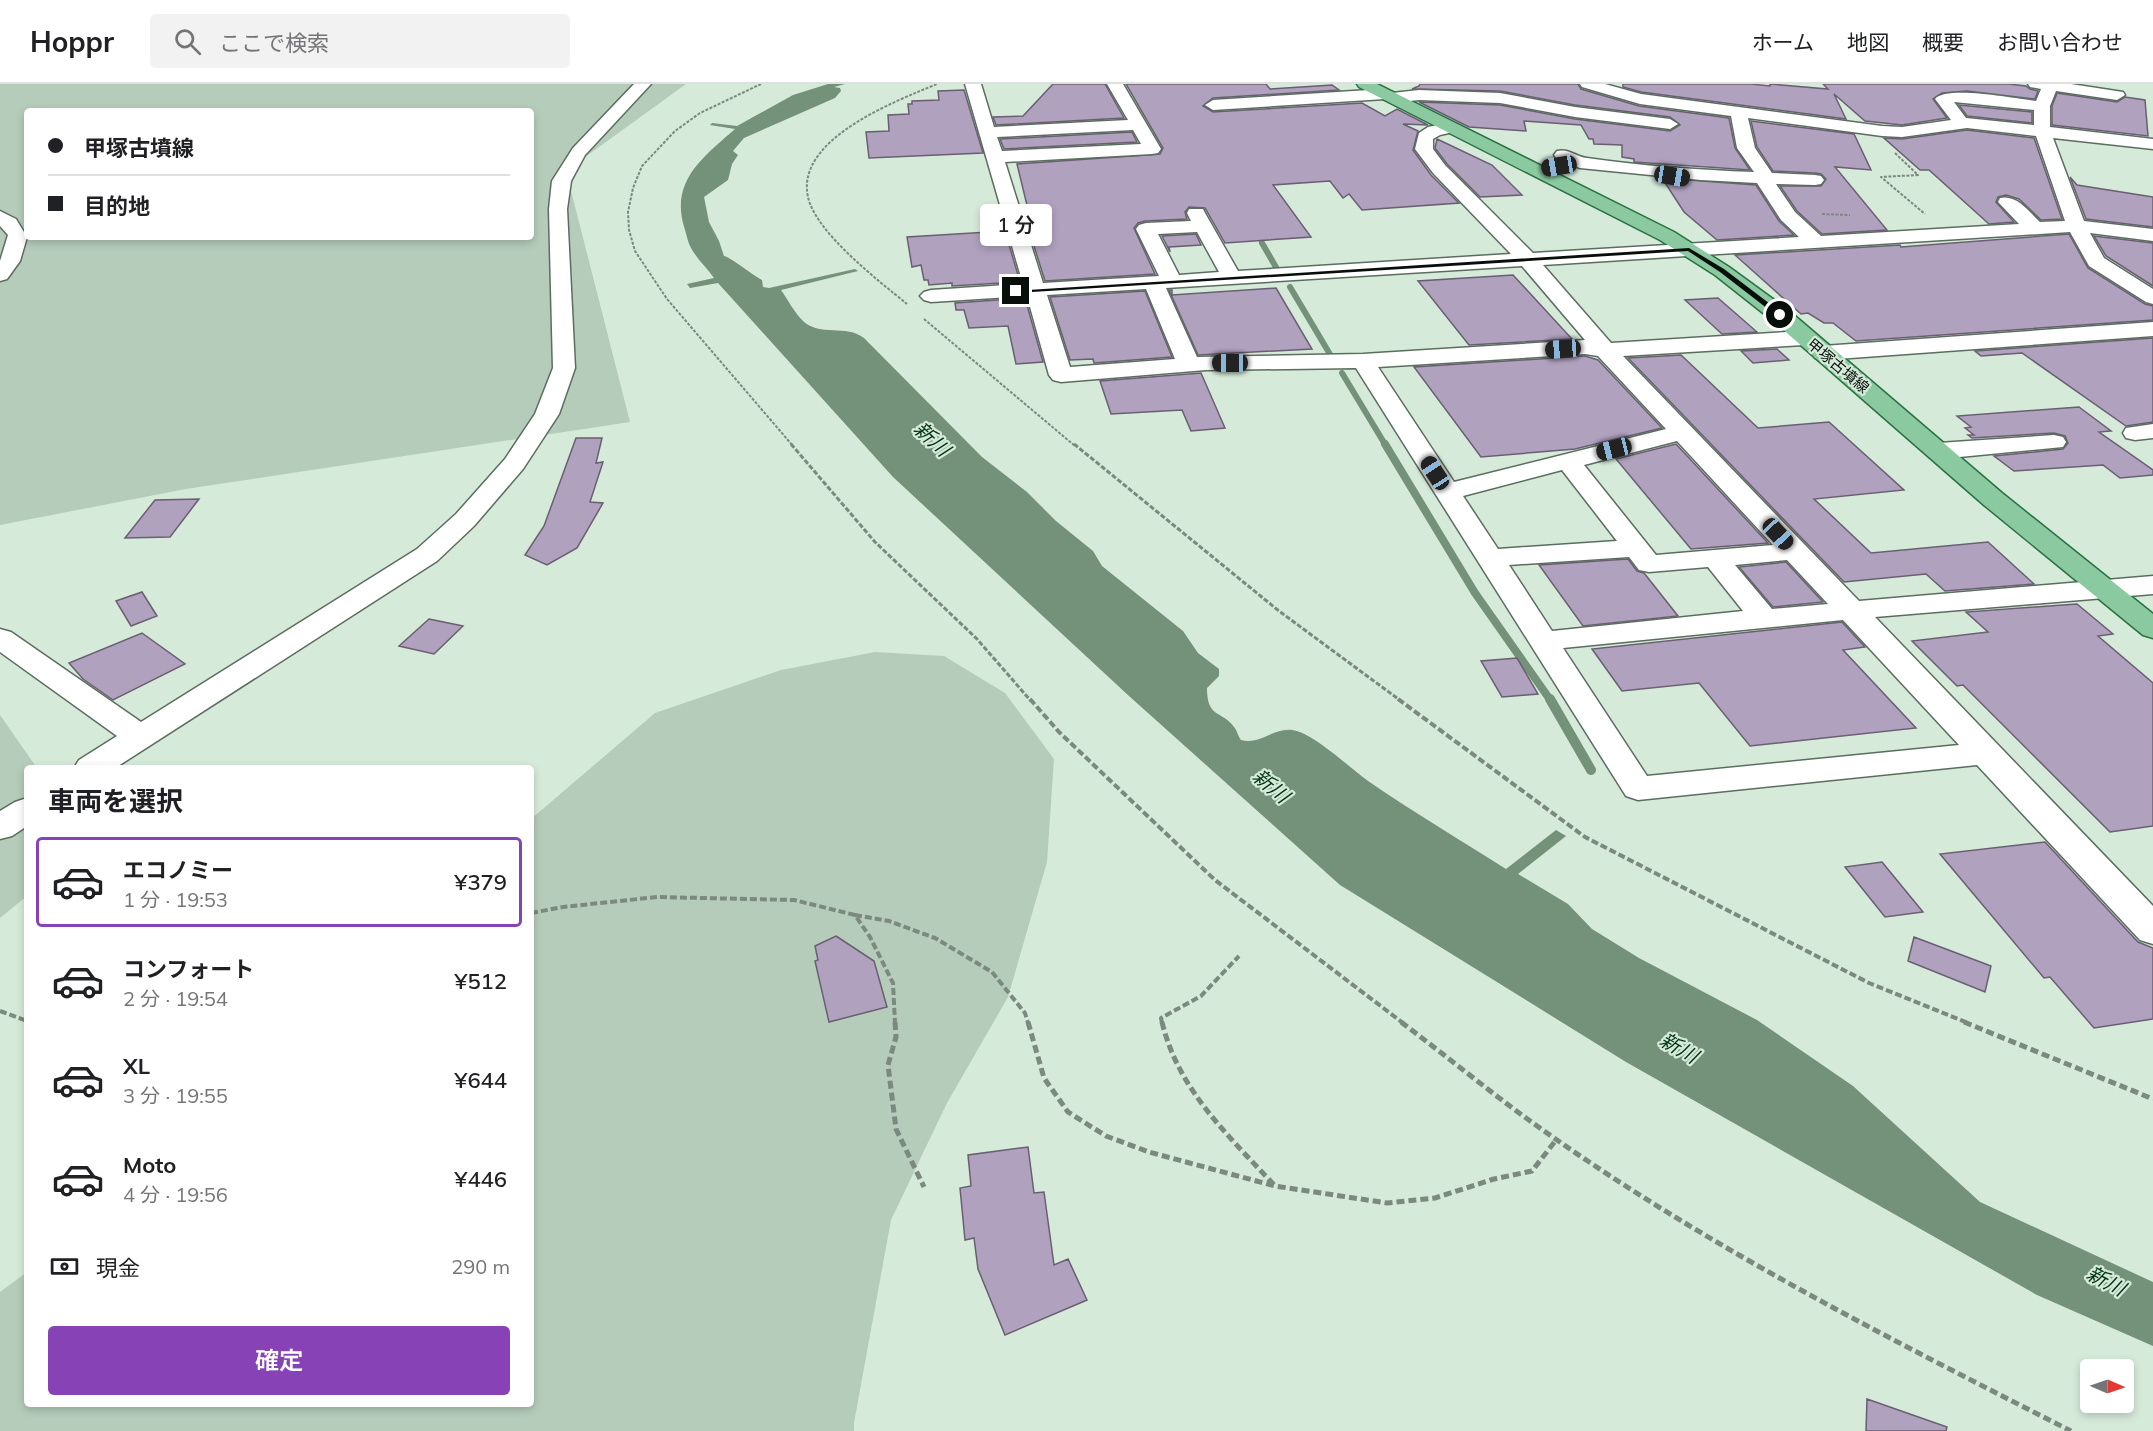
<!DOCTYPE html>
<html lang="ja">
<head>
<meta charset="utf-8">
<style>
	body { margin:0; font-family:Mulish,"Noto Sans JP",sans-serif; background:#f2f2f2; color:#202124; height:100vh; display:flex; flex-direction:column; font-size:22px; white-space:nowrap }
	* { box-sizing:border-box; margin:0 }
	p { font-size:20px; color:#757577 }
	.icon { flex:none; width:33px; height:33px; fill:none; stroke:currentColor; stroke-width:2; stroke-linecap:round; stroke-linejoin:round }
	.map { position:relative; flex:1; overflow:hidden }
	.panel { position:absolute; left:24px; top:681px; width:510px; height:642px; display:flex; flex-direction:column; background:#fff; border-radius:6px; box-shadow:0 3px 9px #0003 }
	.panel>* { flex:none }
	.hud { position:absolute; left:24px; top:24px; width:510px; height:132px; border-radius:6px; box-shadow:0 3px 9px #0003; display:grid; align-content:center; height:132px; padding:0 24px; background:#fff }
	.needle { width:39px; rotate:92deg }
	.fabs { position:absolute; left:2080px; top:1275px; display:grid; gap:12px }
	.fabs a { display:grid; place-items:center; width:54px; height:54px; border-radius:6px; background:#fff; box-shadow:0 3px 9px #0003; font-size:30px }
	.end { position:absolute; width:27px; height:27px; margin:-14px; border:8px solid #080f0a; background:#fff; box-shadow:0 0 0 3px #fff }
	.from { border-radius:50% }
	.bubble { position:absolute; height:42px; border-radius:6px; background:#fff; box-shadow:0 3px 9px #0003; font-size:20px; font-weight:600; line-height:42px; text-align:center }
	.car { position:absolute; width:18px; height:36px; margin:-18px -9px; border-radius:8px; box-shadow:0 0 4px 2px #0007; background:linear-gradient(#222 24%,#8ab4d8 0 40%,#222 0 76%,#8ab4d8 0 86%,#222 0) }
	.hud b { display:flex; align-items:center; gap:21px; height:57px; font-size:22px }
	.hud b+b { border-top:2px solid #e0e0e0 }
	.hud i { width:15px; height:15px; background:#202124 }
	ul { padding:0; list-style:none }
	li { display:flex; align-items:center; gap:18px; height:90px; margin:0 12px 9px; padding:0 12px; border:3px solid transparent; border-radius:6px }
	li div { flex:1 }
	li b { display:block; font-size:22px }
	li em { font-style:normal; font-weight:600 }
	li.active { border-color:#8742b6 }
	li>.icon { width:54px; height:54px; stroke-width:1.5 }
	h2 { padding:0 24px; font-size:27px; line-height:72px }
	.pay { display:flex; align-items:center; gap:15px; height:66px; padding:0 24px; font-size:22px }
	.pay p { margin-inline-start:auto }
	.cta { display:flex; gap:12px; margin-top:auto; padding:12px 24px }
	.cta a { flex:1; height:69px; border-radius:6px; background:#8742b6; color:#fff; font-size:24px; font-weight:600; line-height:69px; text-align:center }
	header { display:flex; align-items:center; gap:36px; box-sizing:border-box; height:84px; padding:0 30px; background:#fff; border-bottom:2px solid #e0e0e0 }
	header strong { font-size:28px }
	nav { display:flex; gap:33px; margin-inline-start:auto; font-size:21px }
	.search { width:420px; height:54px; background:#f2f2f2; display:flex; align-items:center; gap:15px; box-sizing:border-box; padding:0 21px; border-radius:6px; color:#757577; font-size:22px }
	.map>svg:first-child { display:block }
	.green { fill:#b6ccbb; fill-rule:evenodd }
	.water { fill:#74917a }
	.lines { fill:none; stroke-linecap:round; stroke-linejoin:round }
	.stream-far3 { stroke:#74917a; stroke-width:4.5 }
	.stream-far2 { stroke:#74917a; stroke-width:6 }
	.stream-far1 { stroke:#74917a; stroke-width:8 }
	.stream { stroke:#74917a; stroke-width:10 }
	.building { fill:#b0a1bf; stroke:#695f71; stroke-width:1.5 }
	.minor-casing { stroke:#5b6d5f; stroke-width:3 }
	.major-casing { stroke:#2a7142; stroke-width:3 }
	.path-far3 { stroke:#7b897e; stroke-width:2; stroke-dasharray:3 1.5; stroke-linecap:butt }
	.path-far2 { stroke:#7b897e; stroke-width:3; stroke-dasharray:5 2; stroke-linecap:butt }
	.path-far1 { stroke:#7b897e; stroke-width:4; stroke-dasharray:7 3; stroke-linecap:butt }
	.path { stroke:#7b897e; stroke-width:5; stroke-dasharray:8 4; stroke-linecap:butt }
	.minor { fill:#fff; fill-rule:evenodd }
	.major { fill:#8bcaa0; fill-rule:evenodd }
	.route { fill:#080f0a }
	.labels { text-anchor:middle; stroke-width:4.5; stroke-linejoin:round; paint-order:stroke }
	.far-street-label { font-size:15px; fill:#080f0a; stroke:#d6eada }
	.water-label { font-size:20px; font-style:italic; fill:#003414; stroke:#d6eada }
</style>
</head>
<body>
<header>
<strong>Hoppr</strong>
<div class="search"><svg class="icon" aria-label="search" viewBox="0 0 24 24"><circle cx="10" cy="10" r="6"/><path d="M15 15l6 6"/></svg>ここで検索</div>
<nav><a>ホーム</a><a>地図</a><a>概要</a><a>お問い合わせ</a></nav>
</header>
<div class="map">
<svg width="2153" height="1347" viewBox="0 0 2153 1347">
	<rect width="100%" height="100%" fill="#d6eada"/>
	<path class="green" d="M0 0H686L566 87 630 338 186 405 0 441ZM27 27H531V153H27Z
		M875 568 944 572 1005 609 1054 675 1047 778 1008 913 947 1019 891 1136 854 1339V1347H0V1208L27 1188V1320H531V735L655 629 781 586Z
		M0 631 37 684H27V812L0 834Z"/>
	<path class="water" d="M828 0H845L834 3 840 4 841 7 835 14 744 54 733 67 738 71 732 80 728 96 704 113 709 138 719 157 724 172C732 174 751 190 762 196L763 203 769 204 855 185 858 187 781 206C788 216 794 228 803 237 820 253 846 240 864 254L982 373 1027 408 1056 437 1093 467 1102 482 1183 547 1198 569 1219 585V592L1207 604C1207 635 1222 626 1234 643 1237 646 1238 652 1241 656 1261 661 1272 644 1292 646 1313 648 1353 687 1371 699 1415 729 1462 757 1506 785L1556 746 1566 752 1518 790 1568 820 1592 845 1639 874 1757 936 1853 1002 1980 1118 2153 1198V1262L2037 1211 1626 978 1340 801 1129 612 893 393 718 199 690 204 687 200 714 194C707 184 697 175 691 164 688 159 687 152 685 146 669 98 702 74 735 45L710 41 712 39 737 42 793 11Z"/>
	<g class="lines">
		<path class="stream-far3" d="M1256 148 1263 160"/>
		<path class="stream-far2" d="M1262 159 1277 185
			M1290 203 1331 272
			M1342 289 1386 362"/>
		<path class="stream-far1" d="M1385 360 1475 509 1551 617"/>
		<path class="stream" d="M1550 615 1591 686"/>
	</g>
	<path class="building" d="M1053 0H1105L1124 34 996 41 993 33 1023 32Z
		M1126 0H1266L1270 5 1332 1 1339 6 1213 14 1203 22 1213 28 1362 19 1385 32 1397 25 1428 41 1403 40 1418 47 1413 66 1431 91 1459 119 1362 126 1349 110 1343 114 1330 97 1273 101 1311 153 1225 159 1205 124 1189 123 1185 128 1187 135 1145 137 1138 139 1134 144 1155 190 1045 197 1029 146H1033L1017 80 1160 70 1163 64Z
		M1420 0H1578L1581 5 1639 22 1729 34 1735 64 1750 86 1634 78V75L1622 73V61L1594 60 1593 55H1589L1581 41 1524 37 1526 47 1469 43 1419 18 1500 21 1575 35 1670 47 1680 41 1670 33 1575 21 1500 7 1412 5 1419 2Z
		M1623 0H1751L1770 2V0L1828 5 1823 0H2009L2026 2 2030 5 2038 7 2035 15 1967 7 1942 9 1933 15 1947 34 1902 41 1865 37 1834 10 1846 35 1641 8 1623 3Z
		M964 6 983 69 869 74 866 48 889 47 888 31 909 30 908 20H912V17L939 16 938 7Z
		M2057 9 2117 18 2125 13 2145 16 2148 52 2052 41V22Z
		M1959 21 2032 28V39L1967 32Z
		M1751 37 1854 50 1871 86 1835 83 1887 146 1822 150 1797 127 1780 102H1821L1826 95 1821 90 1815 89 1773 87 1757 63Z
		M1967 46 2034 54 2062 135 2041 136 2019 115 2006 111 1998 113 1996 118 2014 138 1989 140 1929 86H1920L1884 54 1902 55Z
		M1132 48 1137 58 1004 65 1000 55Z
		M1437 55 1492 81 1522 111 1480 113 1447 80 1435 64Z
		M2070 93 2077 101 2153 113V143L2086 135Z
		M1662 94 1756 101 1779 137 1794 151 1717 156 1684 128Z
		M1005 147 1020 198 952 202V199L929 201 928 196H924L921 181 912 183 907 153Z
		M1196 150 1201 161 1169 163 1170 168 1162 152Z
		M2069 150 2088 184 2145 220 2153 222V236L1856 257 1833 239H1824L1808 229 1801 230 1735 171 1900 161 1901 163Z
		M2094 152 2153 159V202L2106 172Z
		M1513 191 1572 255 1469 261 1418 197Z
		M1276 204 1312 265 1198 271 1169 206H1172V211Z
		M1145 207 1172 273 1094 279 1093 275 1070 276 1050 213Z
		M1025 214 1043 278 1016 280 1008 242 969 244 964 226H956L955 219Z
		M1718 214 1757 248 1722 250 1685 216Z
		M2153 254V338L2126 342 2022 269 1981 272 1975 267Z
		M1777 265 1789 276 1753 279 1741 267Z
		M1681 271 1758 344 1829 338 1904 406 1814 415 1871 469 1988 458 2034 500 1945 507 1926 490 1844 498 1628 274Z
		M1585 272 1598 276 1662 344 1575 365 1481 373 1414 283Z
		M1201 289 1225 344 1191 347 1182 326 1111 330 1100 297Z
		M2079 323 2111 347 2099 348 2153 386V391L2120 394 2103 381 2014 387 1994 372 2063 365 2068 359 2065 352 2054 349 1972 354 1968 351H1974L1965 344 1971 343 1957 332Z
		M576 354H602L596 379 603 378 590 418 603 419 577 464 547 481 525 471 544 442Z
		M1676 360 1768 459 1691 465 1616 375Z
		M199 415 170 453 125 454 155 416Z
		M1628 475 1637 487 1644 489 1678 532 1583 542 1539 481Z
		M1786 478 1823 518 1773 523 1739 483Z
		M142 508 157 532 131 542 116 517Z
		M2077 520 2113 550 2098 552 2153 599V742L2110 748 1963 601 1957 602 1912 557 1988 548 1966 528Z
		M429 535 463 542 434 570 399 562Z
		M1842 538 1865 563 1843 566 1916 644 1750 662 1699 599 1622 607 1592 565Z
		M142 549 185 580 113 616 83 595 69 579Z
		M1517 574 1538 610 1502 613 1481 577Z
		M2045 758 2138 858 2153 864V935L2094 944 2050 893 2044 894 1940 770Z
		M1882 778 1923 828 1885 833 1845 783Z
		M836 852 874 877 887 923 829 938 815 877 818 876 815 862Z
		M1914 853 1991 882 1985 908 1908 877Z
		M1028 1063 1034 1109 1044 1108 1054 1181 1068 1175 1087 1216 1005 1251 978 1185 974 1154 965 1156 960 1104 971 1102 968 1071Z
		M1867 1315 1947 1343 1946 1347H1866Z"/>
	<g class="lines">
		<defs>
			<path id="minor" d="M634 0H651L585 71 571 97 567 125 575 284 559 330 523 385 474 442 437 477 115 684H74L79 676 117 652 0 568V545L11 548 141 638 417 465 456 430 505 375 535 330 553 284 549 125 552 97 573 64Z
				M965 0H981L994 43 1128 36 1107 0H1123L1161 65 1158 69 1152 70 1005 78 1043 199 1159 192 1136 145 1139 141 1146 139 1191 137 1187 129 1189 125H1203L1205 129 1238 187 1511 170 1433 89 1415 65 1419 49 1428 43 1452 38 1460 43 1458 47 1440 51 1433 55V65L1445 81 1533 169 1799 153 1781 136 1757 99 1701 96 1580 84 1557 75 1554 71 1557 67C1569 64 1576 73 1587 74 1642 82 1698 86 1754 88L1737 64 1731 32 1640 20 1582 3 1580 0H1605L1641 10 1882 42 1902 43 1951 36 1935 15C1947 1 2017 15 2036 17L2041 5 2030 3 2028 0H2071L2123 8 2125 11 2117 16 2056 7 2050 22V43L2153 55V65L2053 54 2084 137 2153 145V157L2090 149 2104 174 2153 205V220L2146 218 2089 182 2070 148 1543 181 1611 259 1804 247 1812 249 1815 254 1812 259 1804 261 1623 272 1859 517 2153 492V510L1875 533 2153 822V860L2140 856 1977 681 1638 716 1626 712 1356 284 1206 286 1061 298 1053 296 1049 291 1027 212 931 218 924 216 920 212 924 208 931 206 1023 200ZM1954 18 2034 26V41L1966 34ZM1748 34 1882 52 1902 53 1967 44 2036 52 2065 137 2040 138C2029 128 2017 110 2000 114L1998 118 2019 140 1821 152 1795 128 1776 100 1815 101 1821 100 1824 96 1821 92 1815 91 1772 89 1755 64ZM1133 46 1141 60 1002 67 997 53ZM1197 148 1219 188 1179 191 1158 150ZM1522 182 1585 256 1363 270 1197 273 1166 204ZM1146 205 1175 275 1070 283 1047 211ZM1585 270 1598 272 1666 345 1454 398 1378 283ZM1677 357 1773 461 1656 471 1584 381ZM1562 386 1617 457 1498 465 1463 412ZM1629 473 1639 486 1649 488 1708 483 1743 527 1552 547 1509 481ZM1787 476 1828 520 1772 525 1735 481ZM1843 536 1959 661 1647 692 1563 564Z
				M1385 5 1392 9 1419 6 1500 9 1575 23 1670 35 1678 40 1670 45 1575 33 1500 19 1419 16 1392 19 1385 15 1213 26 1205 21 1213 16Z
				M0 127 16 135 27 153 20 177 7 195 0 197V177L8 151 0 142Z
				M2153 238V252L1823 276 1815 274 1812 269 1815 264 1823 262Z
				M2153 340V354L2135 356 2126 354 2123 349 2126 344Z
				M2054 351 2063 353 2066 358 2063 363 1939 375 1930 372 1926 367 1930 362 1939 359Z
				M27 714V742L12 752 0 755V727L15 718Z"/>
			<path id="major" d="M1357 0H1377L1674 148 1729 183 1788 226 2002 409 2153 530V554L2143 551 1984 421 1772 236 1715 191 1660 156 1359 3Z"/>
		</defs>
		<use href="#minor" class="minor-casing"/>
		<use href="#major" class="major-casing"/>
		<path class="path-far3" d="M761 0 700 29 675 47 642 82 633 104 628 128 629 146 635 167 667 215 793 362
			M1895 69 1918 91 1881 93 1925 130
			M1822 130 1850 131
			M907 220C879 197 816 149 808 113 795 55 896 17 937 0
			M924 235 1075 362"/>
		<path class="path-far2" d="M791 360 875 458 977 555 1031 617
			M1074 360 1279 527 1401 617"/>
		<path class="path-far1" d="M1030 615 1059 648 1215 796 1403 939
			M1398 615 1585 753 1869 899 1968 939
			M531 829 563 823 657 813 794 816 855 831 870 853 893 899 895 939
			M855 831 889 837 935 854 992 888 1025 929 1028 939
			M0 927 27 937
			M1162 939 1161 934 1201 912 1239 872"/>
		<path class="path" d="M895 938 896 953 888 981 896 1045 924 1103
			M1028 938 1044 994 1068 1028 1106 1052 1149 1068 1275 1102 1387 1119 1435 1114 1494 1095 1532 1087 1556 1056
			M1162 938C1178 1006 1229 1052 1275 1102
			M1401 938C1453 977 1503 1019 1557 1056 1719 1169 1896 1258 2071 1347
			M1964 938 2153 1015"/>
		<use href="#minor" class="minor"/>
		<use href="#major" class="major"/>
	</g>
	<path class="route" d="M1689 164 1724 185 1782 229V232H1777L1720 188 1688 167 1016 209 1013 207Z"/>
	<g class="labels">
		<g class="far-street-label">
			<text transform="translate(1838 282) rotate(40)" y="5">甲塚古墳線</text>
		</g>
		<g class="water-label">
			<text transform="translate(932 355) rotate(43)" y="7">新川</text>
			<text transform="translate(1271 702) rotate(40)" y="7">新川</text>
			<text transform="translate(1679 964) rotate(30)" y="7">新川</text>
			<text transform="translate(2106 1197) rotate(28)" y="7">新川</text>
		</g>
	</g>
</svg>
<div class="fabs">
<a><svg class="needle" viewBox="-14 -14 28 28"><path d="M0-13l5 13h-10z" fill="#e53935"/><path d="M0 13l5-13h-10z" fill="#757577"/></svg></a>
</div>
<i class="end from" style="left:1780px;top:231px"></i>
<i class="end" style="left:1016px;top:207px"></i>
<div class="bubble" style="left:980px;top:120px;width:72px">1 分</div>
<i class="car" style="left:1559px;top:82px;rotate:260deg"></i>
<i class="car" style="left:1672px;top:92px;rotate:99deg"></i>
<i class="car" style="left:1563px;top:265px;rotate:266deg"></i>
<i class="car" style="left:1230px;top:279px;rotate:270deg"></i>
<i class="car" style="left:1614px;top:365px;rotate:256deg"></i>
<i class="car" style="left:1435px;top:389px;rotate:327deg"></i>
<i class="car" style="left:1778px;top:450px;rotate:137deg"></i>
<div class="hud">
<b><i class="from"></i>甲塚古墳線</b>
<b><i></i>目的地</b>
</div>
<section class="panel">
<h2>車両を選択</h2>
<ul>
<li class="active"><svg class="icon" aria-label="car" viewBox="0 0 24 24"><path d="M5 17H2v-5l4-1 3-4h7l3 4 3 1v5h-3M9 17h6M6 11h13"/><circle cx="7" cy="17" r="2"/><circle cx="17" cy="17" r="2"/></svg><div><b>エコノミー</b><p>1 分 · 19:53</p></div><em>¥379</em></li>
<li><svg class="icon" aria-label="car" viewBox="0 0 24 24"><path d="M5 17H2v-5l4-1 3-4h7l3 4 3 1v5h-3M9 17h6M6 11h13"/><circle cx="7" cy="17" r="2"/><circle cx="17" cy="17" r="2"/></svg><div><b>コンフォート</b><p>2 分 · 19:54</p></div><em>¥512</em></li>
<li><svg class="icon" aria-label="car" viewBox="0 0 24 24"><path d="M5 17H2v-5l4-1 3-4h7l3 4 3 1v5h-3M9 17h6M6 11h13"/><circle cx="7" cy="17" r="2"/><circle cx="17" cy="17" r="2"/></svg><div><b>XL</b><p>3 分 · 19:55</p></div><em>¥644</em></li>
<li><svg class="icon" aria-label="car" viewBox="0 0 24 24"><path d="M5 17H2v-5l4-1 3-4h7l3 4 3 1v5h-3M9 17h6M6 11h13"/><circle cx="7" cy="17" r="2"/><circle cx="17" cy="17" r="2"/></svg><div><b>Moto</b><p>4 分 · 19:56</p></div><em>¥446</em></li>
</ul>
<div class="pay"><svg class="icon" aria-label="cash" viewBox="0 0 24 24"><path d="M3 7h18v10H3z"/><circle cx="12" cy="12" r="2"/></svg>現金<p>290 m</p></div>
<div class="cta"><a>確定</a></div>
</section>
</div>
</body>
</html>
